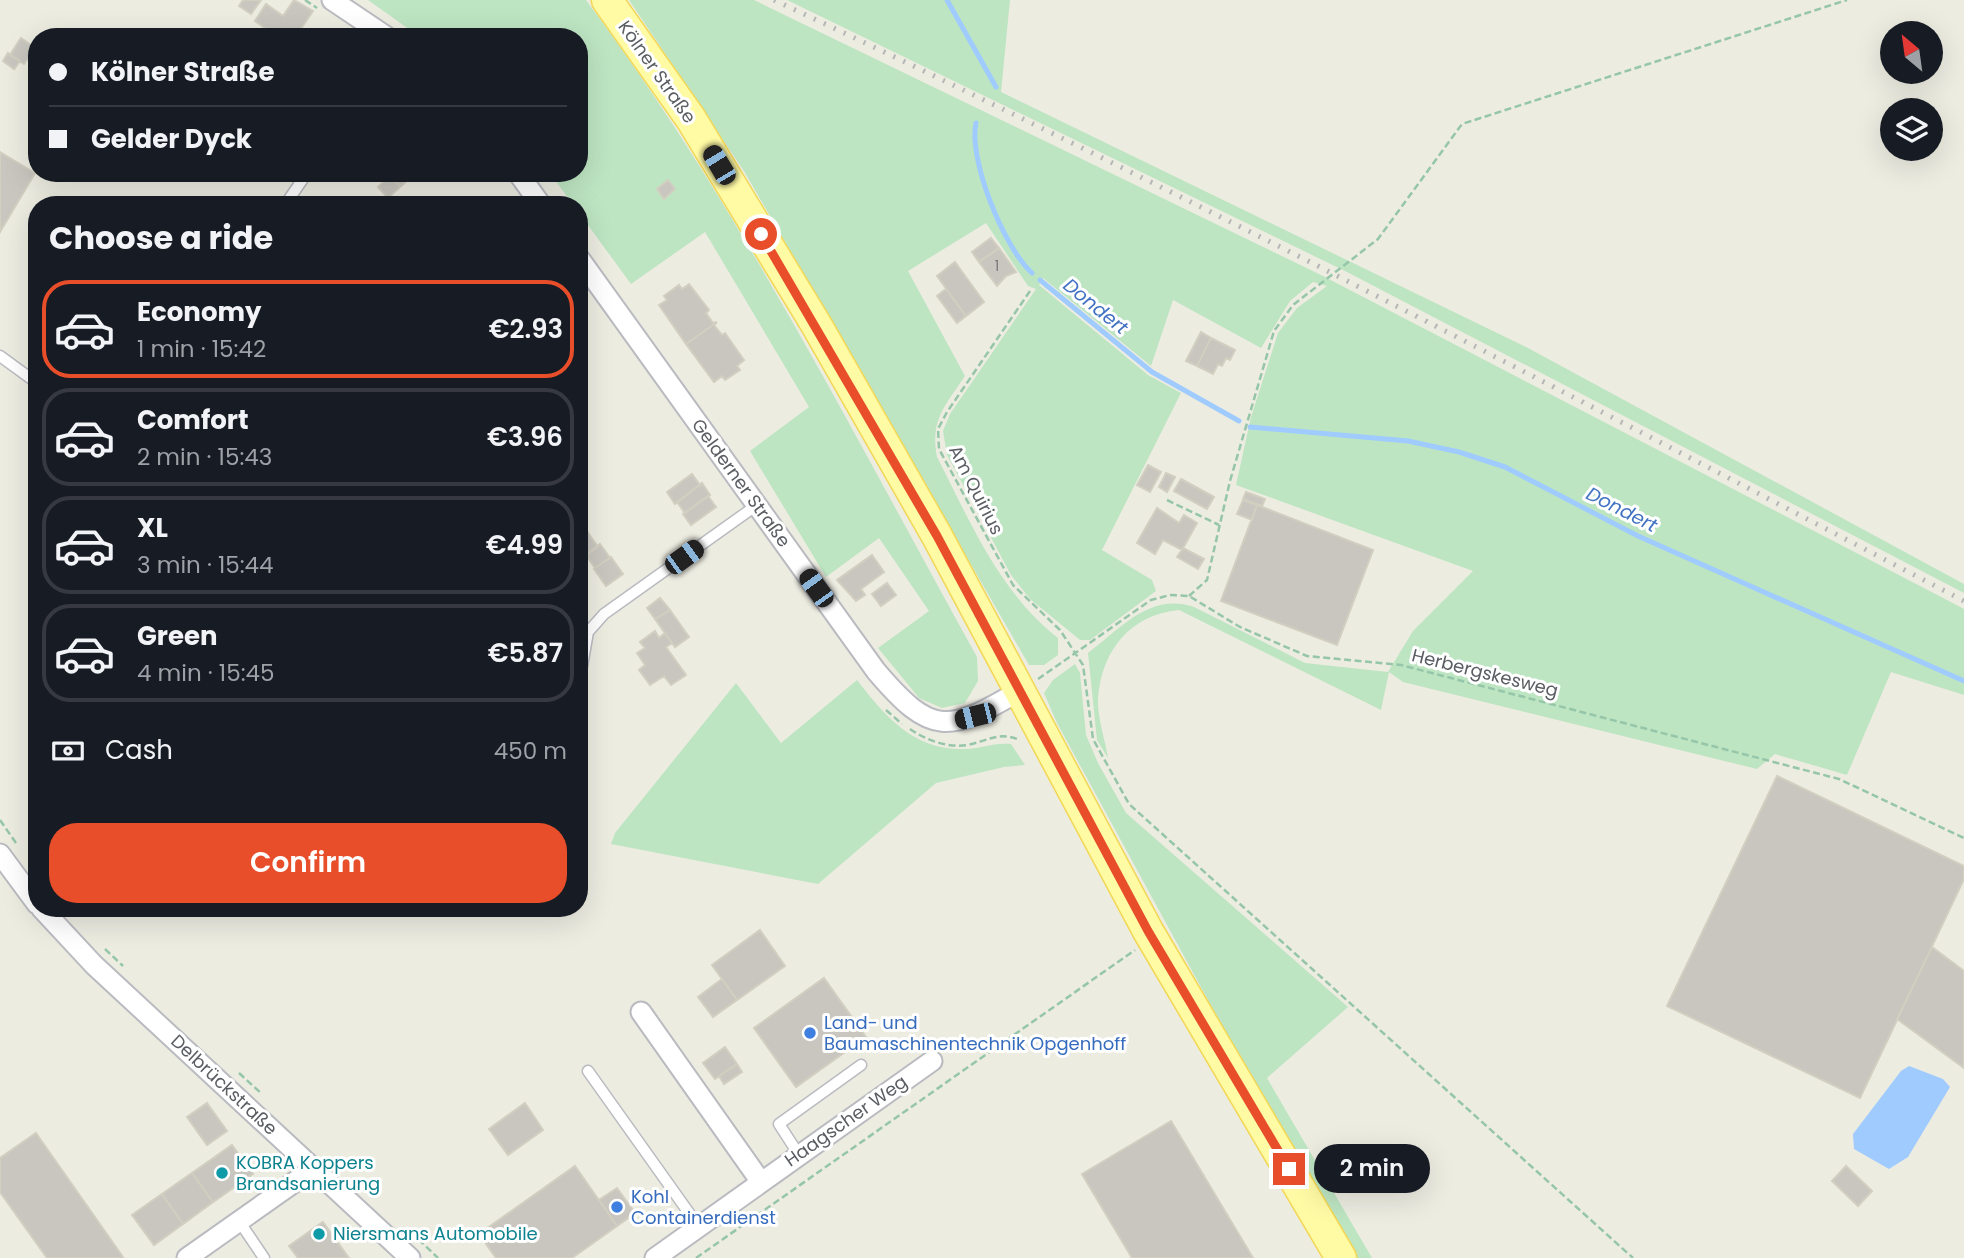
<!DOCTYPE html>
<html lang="en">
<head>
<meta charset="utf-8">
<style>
	body { margin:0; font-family:Poppins,sans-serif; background:#20242c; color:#f1f3f6; height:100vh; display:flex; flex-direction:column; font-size:26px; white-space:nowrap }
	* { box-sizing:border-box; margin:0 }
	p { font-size:23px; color:#9ea1a6 }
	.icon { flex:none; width:38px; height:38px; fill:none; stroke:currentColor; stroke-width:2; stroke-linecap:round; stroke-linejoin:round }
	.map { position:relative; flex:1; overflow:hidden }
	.panel { position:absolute; left:28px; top:196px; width:560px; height:721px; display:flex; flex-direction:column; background:#171b24; border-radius:28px; box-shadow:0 7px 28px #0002 }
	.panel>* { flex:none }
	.banner { position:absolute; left:28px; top:28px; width:560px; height:154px; border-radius:28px; box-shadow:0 7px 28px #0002; display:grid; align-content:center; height:154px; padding:0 21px; background:#171b24 }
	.needle { width:46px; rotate:331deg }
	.buttons { position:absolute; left:1880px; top:21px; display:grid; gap:14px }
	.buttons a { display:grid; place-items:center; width:63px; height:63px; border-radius:50%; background:#171b24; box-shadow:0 7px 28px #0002; font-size:35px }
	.end { position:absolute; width:32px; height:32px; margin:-16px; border:9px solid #e94e2b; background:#fff; box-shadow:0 0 0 4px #fff }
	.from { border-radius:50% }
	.bubble { position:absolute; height:49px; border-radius:24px; background:#171b24; box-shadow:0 7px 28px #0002; font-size:23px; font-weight:600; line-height:49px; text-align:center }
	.car { position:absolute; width:21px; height:42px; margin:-21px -10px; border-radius:9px; box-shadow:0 0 5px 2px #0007; background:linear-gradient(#222 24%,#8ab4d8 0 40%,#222 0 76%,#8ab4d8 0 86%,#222 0) }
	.banner b { display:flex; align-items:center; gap:24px; height:66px; font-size:26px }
	.banner b+b { border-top:2px solid #363941 }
	.banner i { width:18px; height:18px; background:#f1f3f6 }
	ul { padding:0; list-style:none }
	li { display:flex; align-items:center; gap:21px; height:98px; margin:0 14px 10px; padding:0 7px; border:4px solid #363941; border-radius:28px }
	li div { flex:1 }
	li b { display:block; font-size:26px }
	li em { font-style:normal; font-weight:600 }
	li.current { border-color:#e94e2b }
	li>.icon { width:63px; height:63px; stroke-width:1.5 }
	h2 { padding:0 21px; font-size:32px; line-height:84px }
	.pay { display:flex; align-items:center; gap:18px; height:77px; padding:0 21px; font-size:26px }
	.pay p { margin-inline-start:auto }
	.primary-button { display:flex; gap:14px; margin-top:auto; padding:14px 21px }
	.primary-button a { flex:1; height:80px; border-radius:28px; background:#e94e2b; color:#fff; font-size:28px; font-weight:600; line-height:80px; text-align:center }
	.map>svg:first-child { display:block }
	.green { fill:#bde5c2 }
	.water { fill:#9fcbff }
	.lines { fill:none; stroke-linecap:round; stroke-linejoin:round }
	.stream { stroke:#9fcbff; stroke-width:5 }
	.building { fill:#c8c6bf; stroke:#d2cec0; stroke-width:2 }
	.lane-casing { stroke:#b9bbc0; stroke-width:13 }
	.street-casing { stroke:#b9bbc0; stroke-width:23 }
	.primary-casing { stroke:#f2d756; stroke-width:33 }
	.path { stroke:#96c6a9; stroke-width:2.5; stroke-dasharray:7 3.5; stroke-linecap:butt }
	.lane { stroke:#fff; stroke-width:10 }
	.street { stroke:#fff; stroke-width:19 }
	.primary { stroke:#fffaa4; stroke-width:30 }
	.rail { stroke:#b5b6b6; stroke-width:5; stroke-dasharray:2 9; stroke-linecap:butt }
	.route { stroke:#e94e2b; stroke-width:9 }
	.shop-dot { fill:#3f7fe0; stroke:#fff; stroke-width:2.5 }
	.culture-dot { fill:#0f9aa8; stroke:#fff; stroke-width:2.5 }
	.labels { text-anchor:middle; stroke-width:6; stroke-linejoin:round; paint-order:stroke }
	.number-label { font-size:14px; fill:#767779 }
	.street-label { font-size:18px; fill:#5a5d62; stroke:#fff }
	.shop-label { font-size:18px; fill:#366cbe; stroke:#fff; text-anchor:start }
	.culture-label { font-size:18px; fill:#0d838f; stroke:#fff; text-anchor:start }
	.water-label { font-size:19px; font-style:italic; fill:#4273c3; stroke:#fff }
</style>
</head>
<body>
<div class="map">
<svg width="1964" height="1258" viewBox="0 0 1964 1258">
	<rect width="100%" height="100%" fill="#edece1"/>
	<path class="green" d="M368 0H586C739 205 853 434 977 657L978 681 965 703 942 708 919 698 878 648 929 611 879 538 826 577 750 451 809 407 705 232 631 284 579 213V205H573L550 173H579V37H420Z
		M629 0H754L1321 275 1947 600 1964 609V695L1891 672 1847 775 1775 754 1757 769 1403 682 1389 672 1381 710 1179 610C1130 615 1102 650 1098 698 1097 717 1105 739 1108 758L1097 740 1088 653C1120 629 1150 592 1194 607L1305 663 1388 672 1413 631 1473 571 1236 485 1251 417 1278 333 1297 308 1327 286 1313 282 1290 301 1261 348 1173 300 1151 366 1043 278 1039 285 1148 375 1181 393 1102 550 1152 580 1156 591 1090 640H1080L1030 599 1011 575 947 455 943 431 950 414 1036 289 1028 286 986 223 908 271 965 376C945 406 930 420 937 457 970 521 999 592 1058 638V655L1044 665H1029L744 171Z
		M787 0H1010L1001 92 1528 348 1964 584V593L1345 271Z
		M1075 664 1080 673 1086 735 1098 763 1126 813 1348 1007 1267 1078 1372 1258H1353L1270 1114 1057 723 1044 693 1053 680Z
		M857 680C885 716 913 750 963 749 980 749 994 742 1011 744L1025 765 1004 767 936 783 818 884 611 844 615 833 736 683 781 743Z"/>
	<path class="water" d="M1909 1066 1943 1079 1950 1087 1908 1157 1889 1169 1854 1149 1853 1134 1901 1071Z"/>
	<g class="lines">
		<path class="stream" d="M947 0 996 87
			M976 123C968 159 1004 248 1032 273
			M1040 280 1152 372 1239 421
			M1250 427 1408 441 1459 452 1505 467 1638 536 1964 681"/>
	</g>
	<path class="building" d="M243 0H261L251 14 239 6Z
		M294 0 313 11 295 37H278L255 21 266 4 283 16Z
		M21 38 35 48 24 64 10 55Z
		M8 53 20 61 14 69 3 61Z
		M0 152 35 173 0 232Z
		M389 173H405L410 178 401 186Z
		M390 176 400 187 388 198 378 187Z
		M668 180 675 189 664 199 657 189Z
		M991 238 999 248 979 262 972 252Z
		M999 248 1016 272 1006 276 997 286 979 262Z
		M955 262 984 302 966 316 937 276Z
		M689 284 709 310 706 313 713 323 717 322 686 344 659 305 667 300 664 296 679 285 682 289Z
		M946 289 966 316 957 323 937 296Z
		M717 322 714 325 722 335 725 333 744 360 737 366 740 370 725 380 722 376 714 382 686 344Z
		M1201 332 1211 338 1197 366 1186 361Z
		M1211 338 1235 350 1230 360 1226 358 1222 366 1218 364 1213 374 1197 366Z
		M1148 465 1161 472 1150 492 1137 485Z
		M1166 473 1175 477 1167 492 1159 487Z
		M692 474 700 485 675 504 667 492Z
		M1181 479 1214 497 1207 509 1174 491Z
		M702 483 710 495 685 513 677 502Z
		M1246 492 1265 499 1262 506 1243 499Z
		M708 496 716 507 691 525 683 514Z
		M1243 500 1257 505 1252 520 1237 514Z
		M1257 505 1373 550 1337 645 1221 601Z
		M1157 508 1179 523 1184 515 1197 523 1182 550 1163 540 1155 554 1137 543Z
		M582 524 598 547 579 560V526Z
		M600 544 610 558 595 568 586 555Z
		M1183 548 1204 559 1198 569 1177 557Z
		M872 555 884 572 861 589 865 595 856 601 837 580Z
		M611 557 623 574 606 586 594 569Z
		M887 583 896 595 881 606 872 594Z
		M660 598 670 610 655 619 647 608Z
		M670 610 689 637 675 647 655 619Z
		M655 631 659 638 665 633 672 643 666 647 686 675 671 685 664 676 650 685 639 670 645 665 637 653 645 648 640 642Z
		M1777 776 1964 866V879L1860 1098 1667 1006Z
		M760 930 785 966 737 1000 712 965Z
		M1932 947 1964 971V1068L1897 1019Z
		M824 978 866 1037 796 1087 754 1028Z
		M722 979 737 1000 713 1017 698 997Z
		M725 1047 737 1064 715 1079 703 1063Z
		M737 1064 742 1072 724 1084 719 1076Z
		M207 1103 227 1131 207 1145 187 1117Z
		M525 1103 543 1130 508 1155 489 1129Z
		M1171 1121 1253 1258H1132L1082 1174Z
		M36 1133 123 1257 121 1258H47L0 1192V1158Z
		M232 1145 253 1174 213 1202 192 1173Z
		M575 1166 617 1226 572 1258H496L479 1234Z
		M1846 1166 1872 1191 1858 1206 1832 1181Z
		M192 1173 213 1202 183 1224 162 1194Z
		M617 1188 635 1213 617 1226 599 1200Z
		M162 1194 183 1224 154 1245 132 1215Z
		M323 1222 349 1258H298L289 1246Z"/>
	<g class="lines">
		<defs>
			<path id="lane" d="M285 205 307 173
				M0 356 37 383
				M579 683 588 632 604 614 757 505
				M588 1071 699 1227
				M799 1155 779 1124 861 1065
				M239 1221 264 1258"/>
			<path id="street" d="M332 0 387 37
				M518 173 541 205
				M579 258 876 671C932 737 948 733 1021 690
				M0 854 37 904
				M41 908 94 965 410 1258
				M641 1012 761 1182
				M187 1258 313 1169
				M655 1258 932 1061"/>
			<path id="primary" d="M607 0 691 119 817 326 937 536 1148 931 1341 1258"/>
		</defs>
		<use href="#lane" class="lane-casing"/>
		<use href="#street" class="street-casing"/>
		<use href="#primary" class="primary-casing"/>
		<path class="path" d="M305 0 317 8
			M1030 291 947 412 938 429 939 449 1013 585 1060 630 1083 665 1093 739 1129 804 1633 1258
			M1167 500 1219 525
			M1189 596 1207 580 1230 481 1274 331 1293 305 1378 239 1462 124 1847 0
			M1038 679 1151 600 1170 595 1189 596 1240 627 1307 656 1401 665 1839 779 1964 838
			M886 710 902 724
			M910 729C926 740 947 748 967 745 989 741 997 731 1020 740
			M0 820 16 843
			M105 949 123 966
			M239 1073 262 1094
			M411 1232 438 1258
			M696 1258 1135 950"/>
		<use href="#lane" class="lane"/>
		<use href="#street" class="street"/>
		<use href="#primary" class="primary"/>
		<path class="rail" d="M774 0C1177 188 1570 395 1964 601"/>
	</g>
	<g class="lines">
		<path class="route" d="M761 234 937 536 1148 931 1289 1169"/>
	</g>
	<g class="shop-dot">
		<circle cx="810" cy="1033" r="7"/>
		<circle cx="617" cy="1207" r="7"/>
	</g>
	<g class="culture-dot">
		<circle cx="222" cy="1173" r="7"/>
		<circle cx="319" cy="1234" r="7"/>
	</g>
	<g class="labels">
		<g class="number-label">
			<text x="997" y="271">1</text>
		</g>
		<g class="street-label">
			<text transform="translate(657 72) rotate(55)" y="6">Kölner Straße</text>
			<text transform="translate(741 483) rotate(54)" y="6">Gelderner Straße</text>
			<text transform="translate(976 490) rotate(63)" y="6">Am Quirius</text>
			<text transform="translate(1485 673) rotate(14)" y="6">Herbergskesweg</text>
			<text transform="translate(224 1085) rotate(43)" y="6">Delbrückstraße</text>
			<text transform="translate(846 1121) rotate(-35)" y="6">Haagscher Weg</text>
		</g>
		<g class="shop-label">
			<text x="824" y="1029">Land- und<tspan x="824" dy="21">Baumaschinentechnik Opgenhoff</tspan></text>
			<text x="631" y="1203">Kohl<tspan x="631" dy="21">Containerdienst</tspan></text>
		</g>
		<g class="culture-label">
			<text x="236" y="1169">KOBRA Koppers<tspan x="236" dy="21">Brandsanierung</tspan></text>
			<text x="333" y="1240">Niersmans Automobile</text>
		</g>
		<g class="water-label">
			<text transform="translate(1096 306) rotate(39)" y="7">Dondert</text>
			<text transform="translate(1622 509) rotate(27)" y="7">Dondert</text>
		</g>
	</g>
</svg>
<div class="buttons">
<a><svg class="needle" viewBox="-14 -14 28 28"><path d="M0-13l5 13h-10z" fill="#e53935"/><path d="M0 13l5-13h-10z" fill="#9ea1a6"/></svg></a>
<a><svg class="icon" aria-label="layers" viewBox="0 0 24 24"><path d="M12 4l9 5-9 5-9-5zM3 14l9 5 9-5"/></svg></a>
</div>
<i class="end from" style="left:761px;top:234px"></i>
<i class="end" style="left:1289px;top:1169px"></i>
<div class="bubble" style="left:1314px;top:1144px;width:116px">2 min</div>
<i class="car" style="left:719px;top:165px;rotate:329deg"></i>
<i class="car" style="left:684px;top:557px;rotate:54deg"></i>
<i class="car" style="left:816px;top:588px;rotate:324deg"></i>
<i class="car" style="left:975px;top:716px;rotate:256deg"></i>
<div class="banner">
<b><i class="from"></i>Kölner Straße</b>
<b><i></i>Gelder Dyck</b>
</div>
<section class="panel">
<h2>Choose a ride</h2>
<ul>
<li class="current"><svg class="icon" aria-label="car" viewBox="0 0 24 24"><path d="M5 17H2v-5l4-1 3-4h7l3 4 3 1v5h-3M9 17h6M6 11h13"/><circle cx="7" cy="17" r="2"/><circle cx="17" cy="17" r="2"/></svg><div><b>Economy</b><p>1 min · 15:42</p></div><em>€2.93</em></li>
<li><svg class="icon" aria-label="car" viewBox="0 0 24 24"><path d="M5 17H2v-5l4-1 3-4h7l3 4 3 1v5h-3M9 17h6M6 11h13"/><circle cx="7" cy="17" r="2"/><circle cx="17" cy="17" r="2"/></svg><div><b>Comfort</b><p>2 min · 15:43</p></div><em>€3.96</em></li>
<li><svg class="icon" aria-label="car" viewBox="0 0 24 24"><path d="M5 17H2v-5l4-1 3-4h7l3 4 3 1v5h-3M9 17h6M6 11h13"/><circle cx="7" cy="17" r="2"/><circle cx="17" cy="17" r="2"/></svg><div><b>XL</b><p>3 min · 15:44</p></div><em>€4.99</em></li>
<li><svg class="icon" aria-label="car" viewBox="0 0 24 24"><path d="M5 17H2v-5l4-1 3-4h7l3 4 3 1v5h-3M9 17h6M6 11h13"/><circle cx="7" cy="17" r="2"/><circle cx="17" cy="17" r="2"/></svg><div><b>Green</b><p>4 min · 15:45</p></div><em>€5.87</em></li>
</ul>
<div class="pay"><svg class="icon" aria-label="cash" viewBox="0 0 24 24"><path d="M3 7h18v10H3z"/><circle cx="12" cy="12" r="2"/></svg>Cash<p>450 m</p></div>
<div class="primary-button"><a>Confirm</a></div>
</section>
</div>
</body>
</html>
